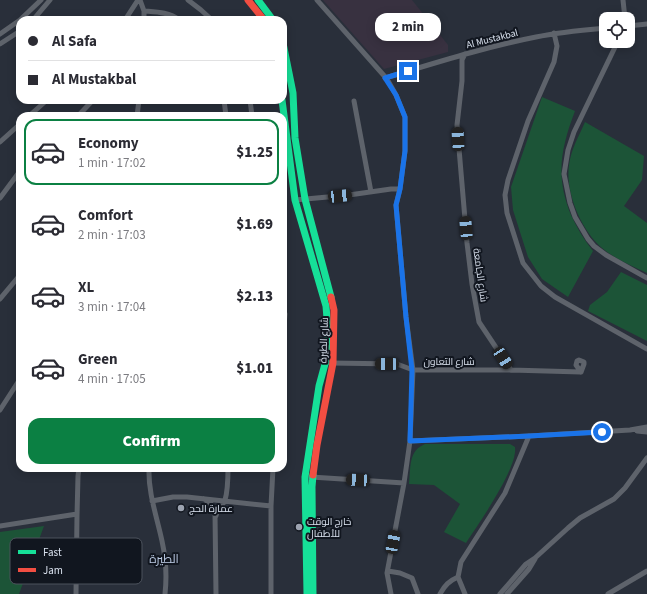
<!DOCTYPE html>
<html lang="en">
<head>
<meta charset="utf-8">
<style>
	body { margin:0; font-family:"Source Sans 3",Cairo,sans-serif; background:#f2f2f3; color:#2b2b33; height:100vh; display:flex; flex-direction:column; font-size:15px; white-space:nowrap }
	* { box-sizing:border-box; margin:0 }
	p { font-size:13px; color:#7c7c81 }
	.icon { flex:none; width:22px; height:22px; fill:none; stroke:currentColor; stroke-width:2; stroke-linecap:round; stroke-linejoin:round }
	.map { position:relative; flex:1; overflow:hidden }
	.details { position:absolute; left:16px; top:112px; width:271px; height:360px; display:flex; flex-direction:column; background:#fff; border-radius:12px; box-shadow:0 2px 10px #0003 }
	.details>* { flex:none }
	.top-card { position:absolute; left:16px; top:16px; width:271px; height:88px; border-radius:12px; box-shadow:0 2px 10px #0003; display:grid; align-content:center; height:88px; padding:0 12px; background:#fff }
	.fabs { position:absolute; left:599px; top:12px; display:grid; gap:8px }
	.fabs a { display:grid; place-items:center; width:36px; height:36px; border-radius:8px; background:#fff; box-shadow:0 2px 10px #0003; font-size:20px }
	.end { position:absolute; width:18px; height:18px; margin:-9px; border:5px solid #1a73e8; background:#fff; box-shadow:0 0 0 2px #fff }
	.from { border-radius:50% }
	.bubble { position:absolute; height:28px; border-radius:12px; background:#fff; box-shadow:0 2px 10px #0003; font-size:13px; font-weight:800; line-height:28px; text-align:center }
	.car { position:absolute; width:12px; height:24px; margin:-12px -6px; border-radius:5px; box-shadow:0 0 3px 1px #0007; background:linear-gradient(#222 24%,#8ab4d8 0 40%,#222 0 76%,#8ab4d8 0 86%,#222 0) }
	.top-card b { display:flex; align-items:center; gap:14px; height:38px; font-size:15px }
	.top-card b+b { border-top:1px solid #e1e1e2 }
	.top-card i { width:10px; height:10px; background:#2b2b33 }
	ul { padding:7px 0 0; list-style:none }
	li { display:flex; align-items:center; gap:12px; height:66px; margin:0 8px 6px; padding:0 4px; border:2px solid transparent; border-radius:12px }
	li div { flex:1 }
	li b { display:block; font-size:15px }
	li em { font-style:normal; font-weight:800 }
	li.on { border-color:#0b8043 }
	li>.icon { width:36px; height:36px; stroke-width:1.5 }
	.cta { display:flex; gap:8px; margin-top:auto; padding:8px 12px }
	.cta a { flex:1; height:46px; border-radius:12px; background:#0b8043; color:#fff; font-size:16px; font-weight:800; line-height:46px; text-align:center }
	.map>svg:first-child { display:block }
	.education { fill:#383140 }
	.green { fill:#1c5437 }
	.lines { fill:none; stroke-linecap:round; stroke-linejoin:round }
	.street { stroke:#5e636b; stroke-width:5 }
	.fast { stroke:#16e098; stroke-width:7 }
	.jam { stroke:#f24e42; stroke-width:7 }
	.route { stroke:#1a73e8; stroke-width:5 }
	.poi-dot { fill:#9ca3b0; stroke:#11161f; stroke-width:1.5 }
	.labels { text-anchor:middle; stroke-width:4; stroke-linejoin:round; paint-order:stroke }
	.street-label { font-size:10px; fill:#dae2ef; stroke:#11161f }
	.poi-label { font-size:10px; fill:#dae2ef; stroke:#11161f; text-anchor:start }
	.quarter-label { font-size:12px; fill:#bbcae3; stroke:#11161f }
	.key { fill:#11161f; stroke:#4d535d; stroke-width:1 }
	.key-label { font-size:11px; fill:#dae2ef }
</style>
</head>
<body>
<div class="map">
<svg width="647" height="594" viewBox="0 0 647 594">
	<rect width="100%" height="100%" fill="#292f3a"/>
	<path class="education" d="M323 0H412L448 45V52L384 69Z"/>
	<path class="green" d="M542 97 575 111C561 148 555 176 571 215 577 228 584 240 593 251L568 297 542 279 528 257 513 210 511 187Z
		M585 122 644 156 642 180 624 206 647 223V273C632 266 615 259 602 248 581 230 565 192 569 165 571 149 579 136 585 122Z
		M621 272 647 285V341L588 311 590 305 607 292Z
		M425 444H510L515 447C518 468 479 523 466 543L444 532 460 504 434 485 409 484C411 467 408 451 425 444Z
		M44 526 19 594H0V532Z"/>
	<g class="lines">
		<path class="street" d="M140 0 144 11V20
			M188 0 201 10 212 20
			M317 0 387 79 396 95 405 117V151L400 189 396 205 406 317 413 370 410 441 404 483 387 573 391 594
			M623 0 625 19
			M144 11C156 12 169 12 179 20
			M20 20 41 0
			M33 20 50 0
			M125 20 138 0
			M628 26 647 24
			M554 33 557 46 554 62 528 121 508 180 505 195 507 213 523 263 541 286 555 297 647 349
			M0 34 20 20
			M618 41 574 132 568 150 564 174 570 203 575 217 588 239 594 246 606 255 647 278
			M0 44 20 31
			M465 54 462 60V81L457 125 467 243 472 284 479 322 511 370
			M385 78C435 63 485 47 536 37 559 32 583 30 606 28
			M224 100 226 116
			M250 100 252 116
			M354 101 371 192
			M29 116 47 100
			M78 116 93 100
			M137 116 139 100
			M0 142 20 124
			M0 198 20 171
			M295 200 349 195 391 189H400
			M0 299 20 275
			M283 309 285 314 283 338
			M330 363 397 364 413 370H511L581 372 584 364V362L579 360 577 361 576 365 581 372
			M0 410 20 379
			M637 431 647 432
			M410 441 529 436 630 430 647 427
			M149 468C148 493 157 517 162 541 166 559 167 576 165 594
			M311 477 404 483
			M204 499 211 504 215 513 216 594
			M152 501 173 497H187L271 506
			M216 516C217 509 223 506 225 500 228 490 228 478 228 468
			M0 526 77 514
			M388 571 400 573 412 578 418 594
			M76 594 77 516 78 476 79 468
			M271 594V506L273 468
			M440 594C445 585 449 581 458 577
			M465 594 458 577 461 562 505 493 529 436
			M500 594 526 564 535 558 568 528 580 518 614 499 625 488 647 458
			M507 594 529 569 535 559
			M608 594 647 571"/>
		<path class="fast" d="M258 0 273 20
			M283 43 293 93 295 138 305 199 331 297
			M282 100 295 200 326 306 328 331 325 364 319 386 305 477 307 594
			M313 594 312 487 313 475"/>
		<path class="jam" d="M248 0 264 20
			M313 475 317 445 333 363 334 310 331 297"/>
	</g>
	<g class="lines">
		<path class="route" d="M408 71 385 78 396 95 405 117V151L400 189 396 205 406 317 412 370 410 441 529 436 602 432"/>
	</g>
	<g class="poi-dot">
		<circle cx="181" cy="508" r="4"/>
		<circle cx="299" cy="527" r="4"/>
	</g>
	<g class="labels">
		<g class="street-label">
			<text transform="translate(492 38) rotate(-14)" y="4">Al Mustakbal</text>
			<text transform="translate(481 275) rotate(82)" y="4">شارع الجامعة</text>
			<text transform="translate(323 340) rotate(-88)" y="4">شارع الطيرة</text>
			<text x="449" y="365">شارع التعاون</text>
		</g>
		<g class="poi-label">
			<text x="189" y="512">عمارة الحج</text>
			<text x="307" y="525">خارج الوقت<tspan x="307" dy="12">للأطفال</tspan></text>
		</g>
		<g class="quarter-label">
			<text x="164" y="563">الطيرة</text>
		</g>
	</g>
	<rect x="10" y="538" width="132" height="46" rx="6" class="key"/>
	<rect x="18" y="550" width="18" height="4" fill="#16e098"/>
	<rect x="18" y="568" width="18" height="4" fill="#f24e42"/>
	<g class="key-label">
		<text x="43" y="556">Fast</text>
		<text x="43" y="574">Jam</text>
	</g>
</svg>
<div class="fabs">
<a><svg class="icon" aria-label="locate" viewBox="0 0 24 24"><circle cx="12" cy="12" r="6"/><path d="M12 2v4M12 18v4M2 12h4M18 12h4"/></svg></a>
</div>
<i class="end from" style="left:602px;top:432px"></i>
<i class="end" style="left:408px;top:71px"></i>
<div class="bubble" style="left:375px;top:13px;width:66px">2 min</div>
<i class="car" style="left:458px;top:139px;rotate:357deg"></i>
<i class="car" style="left:340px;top:196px;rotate:84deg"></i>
<i class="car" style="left:466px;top:228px;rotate:355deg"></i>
<i class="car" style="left:503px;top:358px;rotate:147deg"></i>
<i class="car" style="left:387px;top:364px;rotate:271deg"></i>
<i class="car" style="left:358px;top:480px;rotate:273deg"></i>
<i class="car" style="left:393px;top:542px;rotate:11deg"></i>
<div class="top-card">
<b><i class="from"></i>Al Safa</b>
<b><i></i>Al Mustakbal</b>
</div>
<section class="details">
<ul>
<li class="on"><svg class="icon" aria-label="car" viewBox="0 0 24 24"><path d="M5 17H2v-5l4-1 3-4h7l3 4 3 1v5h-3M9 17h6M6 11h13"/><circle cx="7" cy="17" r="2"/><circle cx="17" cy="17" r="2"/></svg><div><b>Economy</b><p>1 min · 17:02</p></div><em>$1.25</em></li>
<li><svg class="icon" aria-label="car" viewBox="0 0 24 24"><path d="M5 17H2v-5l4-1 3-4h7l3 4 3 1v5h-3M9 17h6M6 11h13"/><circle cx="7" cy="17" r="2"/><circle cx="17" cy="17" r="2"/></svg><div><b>Comfort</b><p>2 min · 17:03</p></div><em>$1.69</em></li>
<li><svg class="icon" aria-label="car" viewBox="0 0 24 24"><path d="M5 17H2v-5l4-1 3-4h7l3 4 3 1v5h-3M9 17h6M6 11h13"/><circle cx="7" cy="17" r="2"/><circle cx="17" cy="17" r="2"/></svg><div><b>XL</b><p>3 min · 17:04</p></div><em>$2.13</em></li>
<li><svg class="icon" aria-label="car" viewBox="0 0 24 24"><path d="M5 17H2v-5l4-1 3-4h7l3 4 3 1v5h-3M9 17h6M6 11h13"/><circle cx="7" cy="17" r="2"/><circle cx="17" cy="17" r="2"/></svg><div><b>Green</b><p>4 min · 17:05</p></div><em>$1.01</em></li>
</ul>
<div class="cta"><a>Confirm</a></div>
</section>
</div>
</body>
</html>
